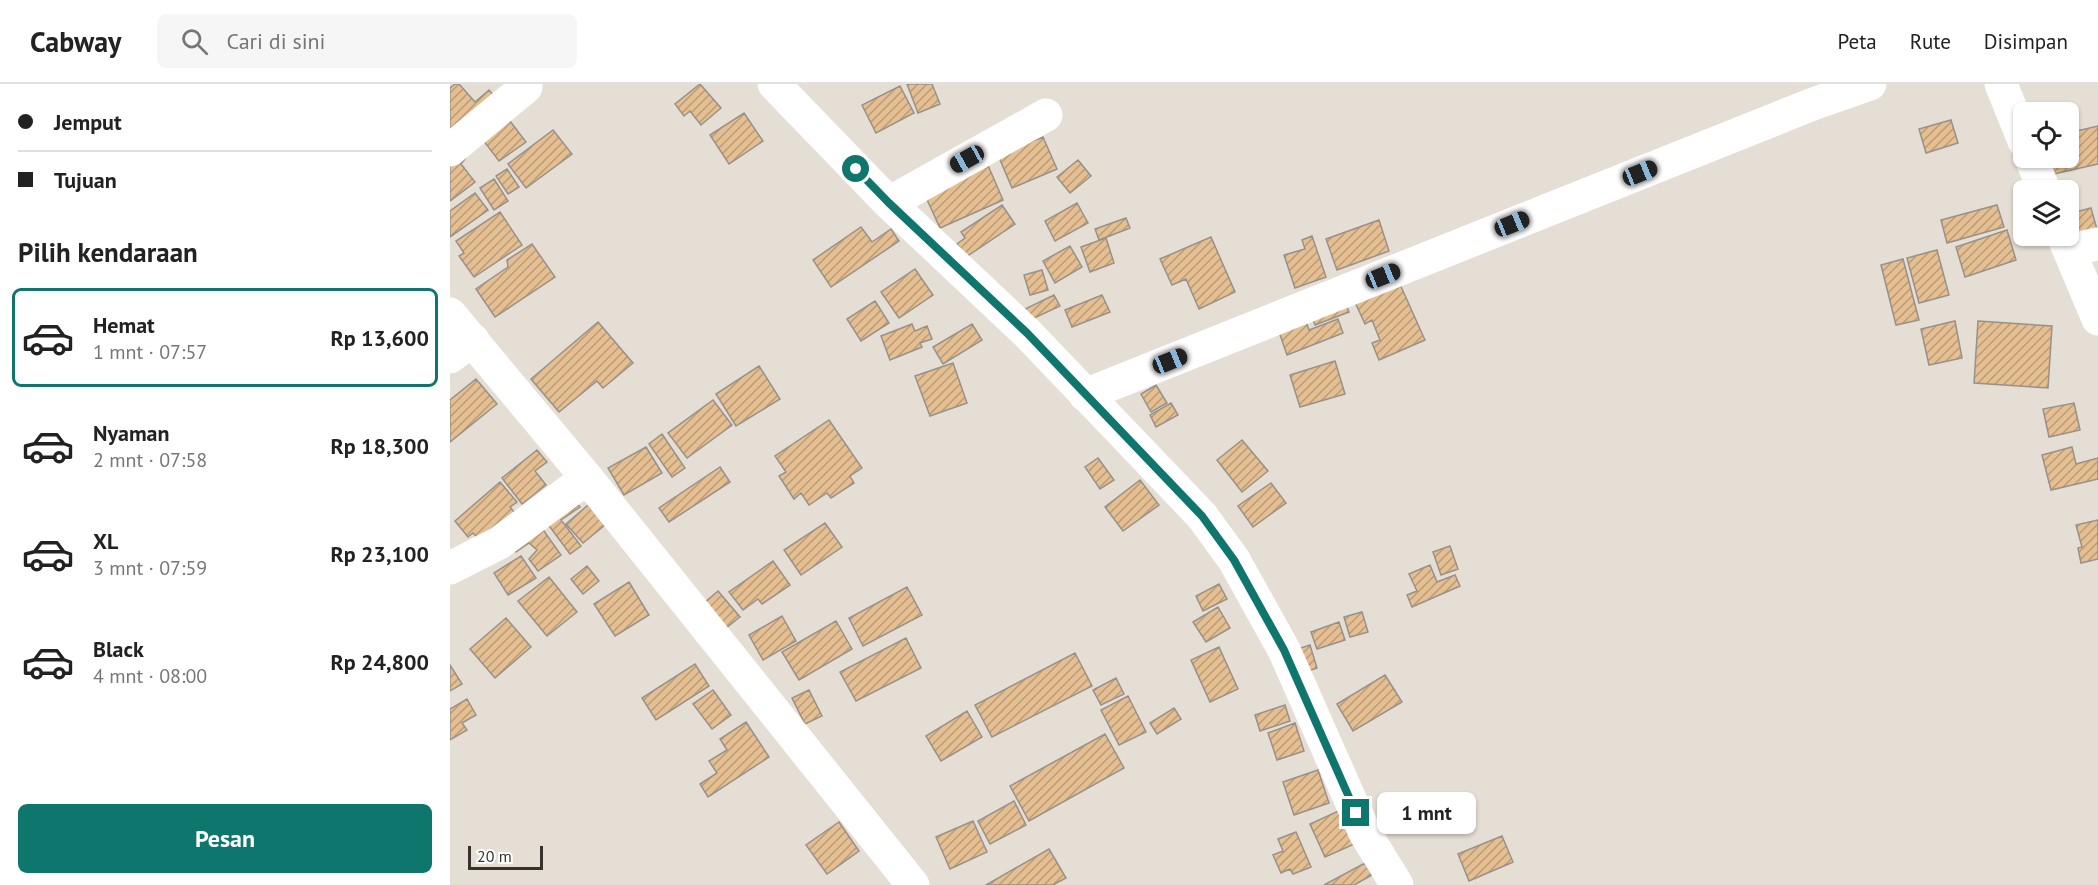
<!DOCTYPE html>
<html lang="id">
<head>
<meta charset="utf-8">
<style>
	body { margin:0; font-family:"PT Sans",sans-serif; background:#f6f6f6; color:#222; height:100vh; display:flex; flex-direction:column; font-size:22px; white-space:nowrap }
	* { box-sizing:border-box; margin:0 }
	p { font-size:20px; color:#767676 }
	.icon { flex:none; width:33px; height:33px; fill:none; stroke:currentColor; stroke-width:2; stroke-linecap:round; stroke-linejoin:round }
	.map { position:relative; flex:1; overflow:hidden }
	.panel { display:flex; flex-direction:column; background:#fff; width:450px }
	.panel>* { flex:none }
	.banner { display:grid; align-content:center; height:132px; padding:0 18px; background:#fff }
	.controls { position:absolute; left:1563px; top:18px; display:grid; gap:12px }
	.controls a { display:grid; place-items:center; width:66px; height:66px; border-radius:9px; background:#fff; box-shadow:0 2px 4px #0004; font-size:30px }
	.scale { position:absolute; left:18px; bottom:15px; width:75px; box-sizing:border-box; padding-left:6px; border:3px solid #36332f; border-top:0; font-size:16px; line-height:21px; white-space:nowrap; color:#36332f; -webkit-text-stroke:4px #fff; paint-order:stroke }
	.end { position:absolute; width:27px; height:27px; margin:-14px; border:8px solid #0f766e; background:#fff; box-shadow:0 0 0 3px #fff }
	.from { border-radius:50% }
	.bubble { position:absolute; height:42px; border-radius:9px; background:#fff; box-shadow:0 2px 4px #0004; font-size:20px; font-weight:700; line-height:42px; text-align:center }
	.car { position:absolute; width:18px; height:36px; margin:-18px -9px; border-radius:8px; box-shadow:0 0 4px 2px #0007; background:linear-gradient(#222 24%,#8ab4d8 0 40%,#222 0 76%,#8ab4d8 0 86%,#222 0) }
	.banner b { display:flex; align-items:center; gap:21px; height:57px; font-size:22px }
	.banner b+b { border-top:2px solid #e0e0e0 }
	.banner i { width:15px; height:15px; background:#222 }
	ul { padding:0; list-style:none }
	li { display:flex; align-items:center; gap:18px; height:99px; margin:0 12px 9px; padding:0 6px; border:3px solid transparent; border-radius:9px }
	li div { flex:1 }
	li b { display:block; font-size:22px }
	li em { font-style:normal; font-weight:700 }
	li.on { border-color:#0f766e }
	li>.icon { width:54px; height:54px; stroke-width:1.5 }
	h2 { padding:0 18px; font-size:27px; line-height:72px }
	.button { display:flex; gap:12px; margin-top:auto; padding:12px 18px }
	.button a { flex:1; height:69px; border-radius:9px; background:#0f766e; color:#fff; font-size:24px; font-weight:700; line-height:69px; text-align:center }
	header { display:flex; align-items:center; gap:36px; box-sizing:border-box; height:84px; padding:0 30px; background:#fff; border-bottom:2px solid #e0e0e0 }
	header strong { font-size:28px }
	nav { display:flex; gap:33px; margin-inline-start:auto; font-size:21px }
	.search { width:420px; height:54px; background:#f6f6f6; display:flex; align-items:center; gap:15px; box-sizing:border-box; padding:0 21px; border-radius:9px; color:#767676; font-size:22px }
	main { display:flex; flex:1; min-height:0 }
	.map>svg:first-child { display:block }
	.building { fill:url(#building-hatch); stroke:#989189; stroke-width:1.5 }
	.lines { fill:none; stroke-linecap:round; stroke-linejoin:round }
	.minor { stroke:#fff; stroke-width:33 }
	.route { stroke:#0f766e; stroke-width:8 }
</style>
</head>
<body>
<header>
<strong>Cabway</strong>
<div class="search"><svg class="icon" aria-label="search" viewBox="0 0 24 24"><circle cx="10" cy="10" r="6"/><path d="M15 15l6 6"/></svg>Cari di sini</div>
<nav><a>Peta</a><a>Rute</a><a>Disimpan</a></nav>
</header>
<main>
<section class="panel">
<div class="banner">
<b><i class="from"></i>Jemput</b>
<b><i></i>Tujuan</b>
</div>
<h2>Pilih kendaraan</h2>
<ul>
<li class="on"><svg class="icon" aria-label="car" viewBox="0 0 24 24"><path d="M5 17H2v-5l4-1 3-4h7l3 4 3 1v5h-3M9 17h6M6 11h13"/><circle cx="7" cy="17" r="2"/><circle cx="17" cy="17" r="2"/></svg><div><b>Hemat</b><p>1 mnt · 07:57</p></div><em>Rp 13,600</em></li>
<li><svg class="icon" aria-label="car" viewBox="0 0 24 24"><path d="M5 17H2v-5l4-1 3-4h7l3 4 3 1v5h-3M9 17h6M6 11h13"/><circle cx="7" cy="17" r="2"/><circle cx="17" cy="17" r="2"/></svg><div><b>Nyaman</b><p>2 mnt · 07:58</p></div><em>Rp 18,300</em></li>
<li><svg class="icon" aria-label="car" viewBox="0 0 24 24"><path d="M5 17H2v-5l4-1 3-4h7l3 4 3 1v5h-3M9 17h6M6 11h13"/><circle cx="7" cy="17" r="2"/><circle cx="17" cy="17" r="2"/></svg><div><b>XL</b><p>3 mnt · 07:59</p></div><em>Rp 23,100</em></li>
<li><svg class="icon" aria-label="car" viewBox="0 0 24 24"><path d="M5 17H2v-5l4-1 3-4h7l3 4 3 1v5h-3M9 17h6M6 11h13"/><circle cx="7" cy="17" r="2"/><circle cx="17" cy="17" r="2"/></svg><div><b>Black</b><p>4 mnt · 08:00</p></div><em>Rp 24,800</em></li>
</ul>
<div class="button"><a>Pesan</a></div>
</section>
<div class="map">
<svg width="1648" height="801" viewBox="0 0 1648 801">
	<defs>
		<pattern id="building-hatch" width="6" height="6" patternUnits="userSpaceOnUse" patternTransform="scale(1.5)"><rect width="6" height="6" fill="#e5bf91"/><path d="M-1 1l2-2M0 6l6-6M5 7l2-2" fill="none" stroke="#ba9c77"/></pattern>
	</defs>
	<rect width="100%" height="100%" fill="#e5ded5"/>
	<path class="building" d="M5 0H9L25 18 39 6 46 14 0 52V4Z
		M250 0 271 24 251 41 240 27 234 32 225 20Z
		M457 0H482L490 20 468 29Z
		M450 2 464 29 426 49 412 21Z
		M294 29 313 57 279 80 260 51Z
		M1501 36 1508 59 1476 69 1469 45Z
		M60 37 76 58 49 77 33 56Z
		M1648 42V80L1595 92 1591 74H1618V49Z
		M103 46 122 70 76 104 58 80Z
		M593 53 607 85 562 104 548 71Z
		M0 72 15 75 11 80 25 98 0 117Z
		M628 76 641 92 620 109 607 93Z
		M537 79 553 116 490 144 473 107Z
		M57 85 69 103 58 110 46 92Z
		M44 95 58 117 44 126 30 104Z
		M25 109 38 126 0 153V127Z
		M627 119 638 139 605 157 595 137Z
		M552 121 565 140 516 173 507 160 515 154 511 148Z
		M1547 121 1554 143 1497 159 1491 136Z
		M1641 124 1648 149 1626 161 1618 130Z
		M50 128 72 161 24 193 9 172 14 169 6 157Z
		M676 134 680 144 649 156 645 145Z
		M929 136 939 167 887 186 876 155Z
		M411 143 422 158 441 145 449 157 381 203 363 176Z
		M1557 146 1566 176 1515 193 1506 163Z
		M862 152 876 193 845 204 834 171 855 165 852 156Z
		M761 153 785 208 749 225 736 195 722 201 710 175Z
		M656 154 664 179 640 188 631 163Z
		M82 160 105 193 45 233 26 205 58 183 57 176Z
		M620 162 632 183 605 199 593 177Z
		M1487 166 1499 211 1469 219 1457 174Z
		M1453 175 1469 236 1446 241 1431 181Z
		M465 185 483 211 449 234 431 208Z
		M592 186 598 206 580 211 574 191Z
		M949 198 975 256 929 276 922 259 930 256 922 236 915 240 905 218Z
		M604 211 610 222 580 236 575 225Z
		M652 211 660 228 622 243 615 226Z
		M893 212 899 228 865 241 859 225Z
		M425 217 439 239 411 257 397 235Z
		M855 235 859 246 888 235 893 249 837 271 828 245Z
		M1505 237 1512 274 1479 281 1471 245Z
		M1528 237 1602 242 1598 304 1524 299Z
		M148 238 183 279 153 304 147 297 109 328 81 295Z
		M462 240 465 247 477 242 482 255 470 259 472 263 440 276 431 252Z
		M522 240 532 256 493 280 483 263Z
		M885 277 895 310 850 323 840 291Z
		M503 279 517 319 480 332 465 292Z
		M309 282 330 315 286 342 266 310Z
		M26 295 47 320 0 358V316Z
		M706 301 717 319 701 328 691 310Z
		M263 316 282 341 237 374 218 349Z
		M721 319 728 331 706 343 700 331Z
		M1624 319 1630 346 1599 353 1593 325Z
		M379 336 412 384 400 392 404 399 381 414 377 409 359 421 351 409 344 415 329 392 336 388 325 372Z
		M212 350 235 384 222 393 199 360Z
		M792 356 818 387 792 408 767 376Z
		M196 363 212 389 174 411 158 384Z
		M1622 363 1626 380 1648 374V395L1601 406 1592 371Z
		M87 366 97 378 85 387 96 401 72 420 52 394Z
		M648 374 664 396 650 405 635 383Z
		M270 383 280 398 219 438 209 424Z
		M690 396 709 421 673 447 655 423Z
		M50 398 67 418 60 423 68 433 32 459 23 449 18 453 5 437Z
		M821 399 836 419 803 443 788 422Z
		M123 414 130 423 111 436 131 462 120 470 94 435Z
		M138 421 155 441 133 459 116 440Z
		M1648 436V475L1631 479 1628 464 1632 463 1626 441Z
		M375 439 392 463 351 491 334 466Z
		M89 440 111 471 88 487 79 475 87 466 79 459 66 468 61 460Z
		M1000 462 1008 485 991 491 983 468Z
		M71 472 86 494 58 511 44 489Z
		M323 477 340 501 312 520 308 515 293 526 279 508Z
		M980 481 987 498 1005 491 1010 502 962 523 957 511 967 507 959 490Z
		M137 482 149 497 133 510 121 495Z
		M99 493 127 528 97 552 68 517Z
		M179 498 199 531 165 552 144 520Z
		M769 500 777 515 753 527 746 512Z
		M457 503 472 531 413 562 399 534Z
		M268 507 290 533 276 544 254 519Z
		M768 523 780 544 756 558 743 538Z
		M912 528 918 548 900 553 894 533Z
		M332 532 346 557 313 576 299 551Z
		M56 534 81 563 45 594 20 565Z
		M386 537 402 565 349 596 332 568Z
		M889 538 895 556 867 565 861 548Z
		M456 554 471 584 406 617 390 588Z
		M860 561 867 584 849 590 842 567Z
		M769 563 788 605 760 618 741 576Z
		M625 569 642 602 542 653 525 621Z
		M245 580 259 602 206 636 192 614Z
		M0 581 12 600 0 607Z
		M935 591 952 618 903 647 887 620Z
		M666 594 674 610 651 621 643 606Z
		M263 606 281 631 262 645 243 620Z
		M359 606 372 632 355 640 342 614Z
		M678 612 696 648 669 661 651 626Z
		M17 615 26 631 12 639 17 646 0 656V625Z
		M835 621 840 637 810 647 805 631Z
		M724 624 731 635 707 650 700 639Z
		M517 627 532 653 491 677 476 652Z
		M296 638 319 673 258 713 250 700 267 689 259 677 277 666 270 655Z
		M845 639 854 667 827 676 818 649Z
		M655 650 674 684 579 737 560 702Z
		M868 686 879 719 844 731 833 698Z
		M564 717 576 741 540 760 528 737Z
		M893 725 909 758 875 773 860 740Z
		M523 737 537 768 500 785 486 753Z
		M389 738 409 767 377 790 356 761Z
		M846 748 861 783 843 790 840 785 831 789 823 771 833 767 828 755Z
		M1052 752 1063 778 1019 797 1008 770Z
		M599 765 616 794 603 801H536Z
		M915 779 922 791 904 801H874Z"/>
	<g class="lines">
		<path class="minor" d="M324 0 439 119 577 249 752 432 784 476 834 566 915 749 947 801
			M1551 0 1574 57
			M0 66 76 3
			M1581 74 1594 106
			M439 119 596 31
			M1613 152 1648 235
			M1619 166 1648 160
			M0 230 137 394 463 801
			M0 273 23 256
			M635 311 1363 20 1420 0
			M0 484 49 459 137 394"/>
	</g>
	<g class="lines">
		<path class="route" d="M406 85 439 119 577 249 752 432 784 476 834 566 906 729"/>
	</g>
</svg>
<div class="controls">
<a><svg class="icon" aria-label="locate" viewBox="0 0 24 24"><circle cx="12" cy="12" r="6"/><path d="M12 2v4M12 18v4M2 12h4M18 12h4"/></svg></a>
<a><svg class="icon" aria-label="layers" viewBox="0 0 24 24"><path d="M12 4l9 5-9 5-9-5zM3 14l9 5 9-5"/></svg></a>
</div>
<div class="scale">20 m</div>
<i class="end from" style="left:406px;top:85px"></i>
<i class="end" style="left:906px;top:729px"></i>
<div class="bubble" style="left:927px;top:708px;width:99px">1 mnt</div>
<i class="car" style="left:517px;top:75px;rotate:241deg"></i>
<i class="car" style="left:1190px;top:89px;rotate:68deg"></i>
<i class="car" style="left:1062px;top:140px;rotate:68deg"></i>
<i class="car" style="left:933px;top:192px;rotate:68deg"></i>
<i class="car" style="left:720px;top:277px;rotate:68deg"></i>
</div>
</main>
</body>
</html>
